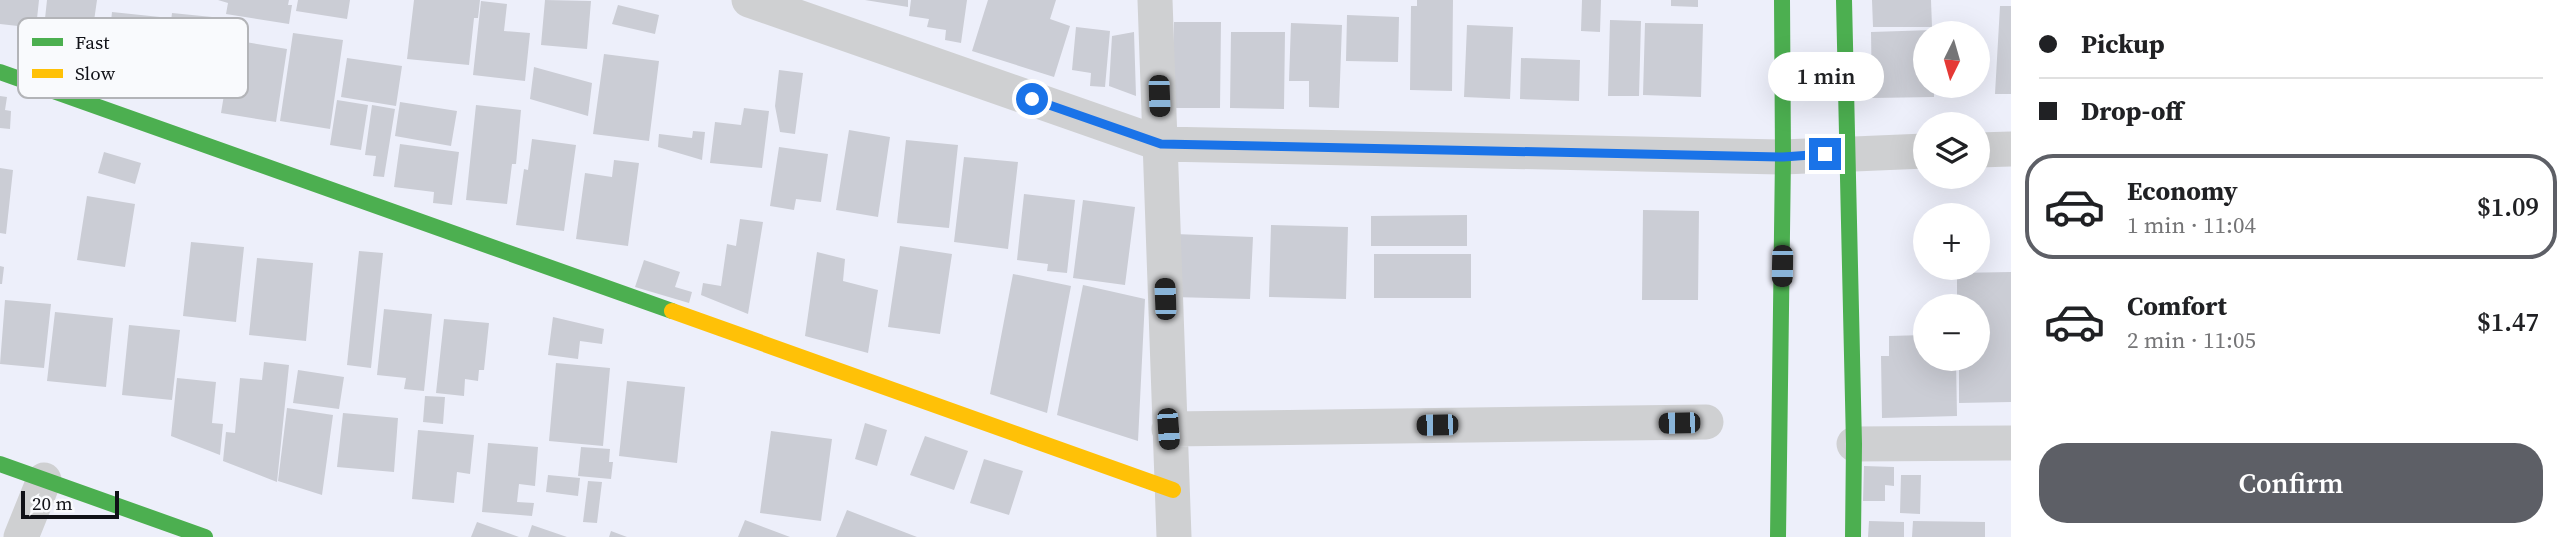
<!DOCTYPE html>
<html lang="en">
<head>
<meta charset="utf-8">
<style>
	body { margin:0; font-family:"Source Serif 4",serif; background:#f6f6f6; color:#202124; height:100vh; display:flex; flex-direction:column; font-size:26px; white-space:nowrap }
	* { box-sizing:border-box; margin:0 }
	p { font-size:23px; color:#757577 }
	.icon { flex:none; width:38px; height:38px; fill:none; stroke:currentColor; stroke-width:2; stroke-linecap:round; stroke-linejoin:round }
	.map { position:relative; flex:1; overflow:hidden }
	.sheet { display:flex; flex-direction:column; background:#fff; width:560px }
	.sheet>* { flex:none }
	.banner { display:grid; align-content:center; height:154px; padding:0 28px; background:#fff }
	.needle { width:46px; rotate:185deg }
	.fabs { position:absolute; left:1913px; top:21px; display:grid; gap:14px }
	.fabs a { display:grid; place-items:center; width:77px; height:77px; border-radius:50%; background:#fff; box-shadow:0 7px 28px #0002; font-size:35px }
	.scale { position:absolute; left:21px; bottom:18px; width:98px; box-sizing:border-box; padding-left:7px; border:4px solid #101117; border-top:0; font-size:19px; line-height:24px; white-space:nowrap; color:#101117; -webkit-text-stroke:5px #f9fafd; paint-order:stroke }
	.end { position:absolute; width:32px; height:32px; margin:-16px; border:9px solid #1a73e8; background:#fff; box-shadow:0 0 0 4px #fff }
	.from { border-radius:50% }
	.bubble { position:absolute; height:49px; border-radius:24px; background:#fff; box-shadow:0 7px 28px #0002; font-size:23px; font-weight:600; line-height:49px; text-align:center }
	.car { position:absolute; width:21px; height:42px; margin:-21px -10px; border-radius:9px; box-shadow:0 0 5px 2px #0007; background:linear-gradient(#222 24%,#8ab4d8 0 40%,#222 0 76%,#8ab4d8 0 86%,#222 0) }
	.banner b { display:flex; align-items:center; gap:24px; height:66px; font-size:26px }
	.banner b+b { border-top:2px solid #e0e0e0 }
	.banner i { width:18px; height:18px; background:#202124 }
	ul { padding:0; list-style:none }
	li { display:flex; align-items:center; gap:21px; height:105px; margin:0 14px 10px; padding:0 14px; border:4px solid transparent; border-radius:28px }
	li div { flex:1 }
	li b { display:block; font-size:26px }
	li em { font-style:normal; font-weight:600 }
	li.selected { border-color:#5d5f66 }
	li>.icon { width:63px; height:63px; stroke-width:1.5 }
	.button { display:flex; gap:14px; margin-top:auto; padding:14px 28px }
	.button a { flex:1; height:80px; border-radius:28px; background:#5d5f66; color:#fff; font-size:28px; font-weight:600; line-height:80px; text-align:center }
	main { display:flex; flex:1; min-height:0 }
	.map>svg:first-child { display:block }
	.building { fill:#cbcdd5 }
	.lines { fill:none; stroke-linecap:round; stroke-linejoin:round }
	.street { stroke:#cfd0d2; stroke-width:35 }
	.fast { stroke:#4caf50; stroke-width:16 }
	.slow { stroke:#ffc107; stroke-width:16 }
	.route { stroke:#1a73e8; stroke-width:9 }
	.key { fill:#f9fafd; stroke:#b3b4b8; stroke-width:2 }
	.key-label { font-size:19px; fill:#101117 }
</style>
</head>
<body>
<main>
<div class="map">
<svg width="2011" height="537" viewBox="0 0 2011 537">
	<rect width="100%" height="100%" fill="#edeffa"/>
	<path class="building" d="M0 0H39L36 28 0 24Z
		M47 0H97L92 35 44 28Z
		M218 0H289L288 5H292L289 24 226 14 228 3Z
		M298 0H350L347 19 296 11Z
		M414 0H480L478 18H474L469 65 407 59Z
		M545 0 591 1 587 49 541 45Z
		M865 0H908V7Z
		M911 0H967L961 43 945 40 946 30 927 27 929 19 909 16Z
		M988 0H1056L1050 19 1070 26 1054 77 972 51Z
		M1417 0H1453L1452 91 1410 90 1411 6H1417Z
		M1582 0H1601L1600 32 1581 31Z
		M1671 0H1698V7L1671 6Z
		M1872 0H1931L1932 27H1873Z
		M481 1 507 4 504 31 530 33 525 81 473 75Z
		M618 5 659 15 655 34 612 24Z
		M2000 6H2011V94H1995Z
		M112 12 160 17 152 88 106 71Z
		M172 13 222 18 215 77 165 71Z
		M1347 15 1399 17 1398 62 1346 61Z
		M1610 20 1641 21 1639 96H1608Z
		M1174 22H1221L1220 108H1173Z
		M1291 23 1342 25 1339 108 1309 107V81H1289Z
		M1645 23 1703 24 1701 97 1643 95Z
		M1467 25 1513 27 1510 99 1464 97Z
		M1076 27 1110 31 1105 87 1090 86 1091 73 1072 70Z
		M1933 30V33H1925V86H1934V97L1872 98 1871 32Z
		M1134 32 1136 96 1109 86 1112 36Z
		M1231 32H1285L1284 109 1230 108Z
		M293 33 343 40 330 129 280 121Z
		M233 40 287 49 276 122 221 113Z
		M604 54 659 61 649 141 593 134Z
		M347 58 402 66 396 106 341 97Z
		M1521 58 1580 60 1579 101 1520 99Z
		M534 67 592 83 588 116 530 99Z
		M779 70 803 73 795 134 780 132 775 106Z
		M0 96 7 97 5 110 11 111 10 129 0 128Z
		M337 100 368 105 361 150 330 145Z
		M400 102 457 111 451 146 395 136Z
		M372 105 395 109 384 177 373 176 376 156 365 155Z
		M476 105 521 110 516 164H512L507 204 466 200Z
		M744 108 769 111 762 168 710 163 715 122 741 125Z
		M849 130 890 137 878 217 836 210Z
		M693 131 705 132 702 160 658 147 659 134 692 138Z
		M532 139 576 145 564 231 516 225 524 169 528 170Z
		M906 140 958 145 949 228 897 223Z
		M400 144 459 152 452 205 433 203 434 192 394 187Z
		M779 147 828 154 821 202 796 199 794 210 770 206Z
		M104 152 141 163 135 184 98 173Z
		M964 157 1018 162 1008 249 954 242Z
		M614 160 639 163 628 246 576 239 585 173 612 177Z
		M0 168 13 170 6 234 0 233Z
		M1024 194 1075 200 1067 273 1047 271 1048 264 1017 260Z
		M87 196 135 204 125 267 77 260Z
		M1083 200 1135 207 1125 285 1073 278Z
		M1643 210 1699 211 1698 300H1642Z
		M1467 215V246H1371V216Z
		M740 219 763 222 748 314 701 295 703 283 721 286 727 244 736 246Z
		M1271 225 1348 227 1346 299 1269 297Z
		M1175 234 1253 237 1250 299 1173 297Z
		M191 242 244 247 236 322 183 316Z
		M900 246 952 254 940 334 888 327Z
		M359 251 383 253 371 368 347 365Z
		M817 252 845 259 843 281 878 290 868 353 805 336Z
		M1374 254H1471V298H1374Z
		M257 258 313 263 306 341 249 335Z
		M644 260 680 272 675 287 692 292 689 303 635 287Z
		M0 266 4 267 2 284H0Z
		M2011 272V402L1959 403V359H1978V306H1957V273Z
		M1013 274 1071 286 1047 413 990 394Z
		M1083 285 1145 299 1138 441 1057 415Z
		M5 300 51 304 44 368 0 364Z
		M384 309 432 314 424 391 404 389 406 378 377 375Z
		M55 312 113 318 106 387 47 381Z
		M553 317 604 329 602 344 580 341 578 359 548 355Z
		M444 319 489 323 484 370H479L478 381 465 379 464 396 436 393Z
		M129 325 180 330 172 400 122 395Z
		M1925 335V359H1956L1957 416 1882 418 1881 356H1889V336Z
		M264 362 289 365 277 482 223 461 226 432 235 433 240 378 262 380Z
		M556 363 610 368 603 446 549 441Z
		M298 370 344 377 339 409 293 403Z
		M177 378 216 382 212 423 223 424 220 455 171 436Z
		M627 381 685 387 677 463 619 456Z
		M425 396 445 397 443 424 423 422Z
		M287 408 333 415 322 495 278 481Z
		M343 413 398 418 394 472 337 467Z
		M865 423 887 430 877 466 855 459Z
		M418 430 474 435 470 474 457 472 454 503 412 499Z
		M771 431 832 439 821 521 760 513Z
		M925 436 968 451 954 490 910 475Z
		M488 443 538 447 535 486 519 484 517 502 534 503 532 516 482 512Z
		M581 447 610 449 609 462H613L611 479 578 476Z
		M984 459 1023 471 1009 515 970 503Z
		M1864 466 1894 467V486L1885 485V501H1863Z
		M548 475 580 478 578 496 546 492Z
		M1901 475H1921L1920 514 1900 513Z
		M588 481 602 482 597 523 583 522Z
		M847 510 917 537H836Z
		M745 520 790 537H738Z
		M1869 521 1904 522V537H1868Z
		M1913 521 1985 522V537H1912Z
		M477 522 519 537H471Z
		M532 525 567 537H528Z
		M611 531 627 537H609Z"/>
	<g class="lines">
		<path class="street" d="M749 0 1161 144 1783 157 1925 151
			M1155 0 1174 537
			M1978 150 2011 149
			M1169 429 1706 422
			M1854 444 2011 443
			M21 537 44 480"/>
		<path class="fast" d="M1844 0 1854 444 1853 537
			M0 72 672 311
			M0 464 205 537
			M1778 537 1783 157 1782 0"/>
		<path class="slow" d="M672 311 1173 490"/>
	</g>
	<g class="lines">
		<path class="route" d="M1032 99 1161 144 1783 157 1825 154"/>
	</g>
	<rect x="18" y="18" width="230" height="80" rx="10" class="key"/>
	<rect x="32" y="38" width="31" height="8" fill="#4caf50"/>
	<rect x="32" y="69" width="31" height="9" fill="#ffc107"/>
	<g class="key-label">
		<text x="75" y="49">Fast</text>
		<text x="75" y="80">Slow</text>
	</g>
</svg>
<div class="fabs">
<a><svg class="needle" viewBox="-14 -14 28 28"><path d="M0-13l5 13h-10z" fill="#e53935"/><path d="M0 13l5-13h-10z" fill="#757577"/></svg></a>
<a><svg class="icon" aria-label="layers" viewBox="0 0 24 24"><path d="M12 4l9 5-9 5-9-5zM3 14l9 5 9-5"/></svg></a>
<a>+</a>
<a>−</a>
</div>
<div class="scale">20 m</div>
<i class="end from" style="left:1032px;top:99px"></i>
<i class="end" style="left:1825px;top:154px"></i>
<div class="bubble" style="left:1768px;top:52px;width:116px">1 min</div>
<i class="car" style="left:1159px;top:96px;rotate:178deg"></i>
<i class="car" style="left:1782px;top:266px;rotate:181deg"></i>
<i class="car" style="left:1165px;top:299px;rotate:358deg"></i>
<i class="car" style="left:1679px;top:423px;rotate:269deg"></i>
<i class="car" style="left:1437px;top:425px;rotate:269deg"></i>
<i class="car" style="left:1168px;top:429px;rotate:176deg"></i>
</div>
<section class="sheet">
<div class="banner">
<b><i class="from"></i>Pickup</b>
<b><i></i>Drop-off</b>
</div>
<ul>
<li class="selected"><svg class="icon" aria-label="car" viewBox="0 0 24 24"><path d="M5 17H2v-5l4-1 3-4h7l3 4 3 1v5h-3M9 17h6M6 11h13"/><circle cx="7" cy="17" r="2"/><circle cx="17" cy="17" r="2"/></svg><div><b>Economy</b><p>1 min · 11:04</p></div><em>$1.09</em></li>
<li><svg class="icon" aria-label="car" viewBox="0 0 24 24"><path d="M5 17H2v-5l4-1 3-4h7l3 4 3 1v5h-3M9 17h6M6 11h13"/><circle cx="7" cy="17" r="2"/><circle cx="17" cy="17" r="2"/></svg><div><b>Comfort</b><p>2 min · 11:05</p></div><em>$1.47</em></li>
</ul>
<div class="button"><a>Confirm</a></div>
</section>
</main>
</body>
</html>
